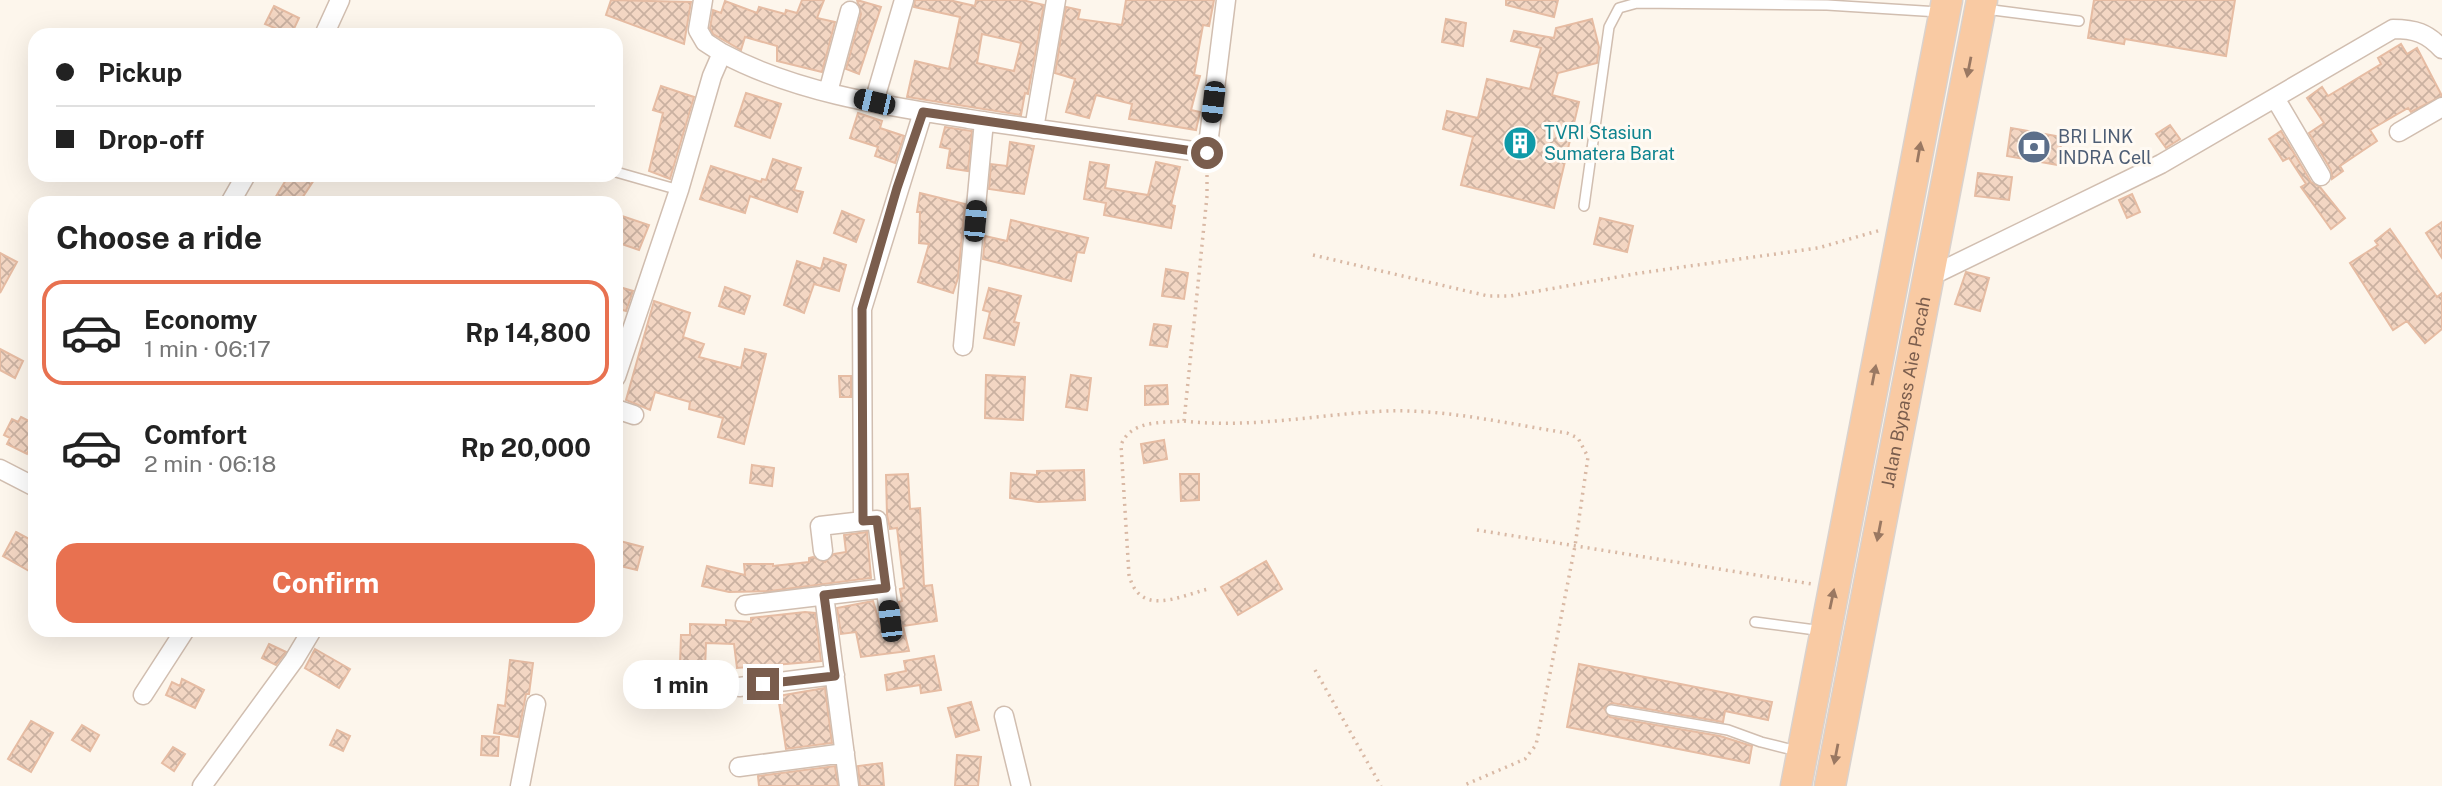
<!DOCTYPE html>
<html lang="en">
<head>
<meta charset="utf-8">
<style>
	body { margin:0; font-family:"Public Sans",sans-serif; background:#f2f2f2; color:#222; height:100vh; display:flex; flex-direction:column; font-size:26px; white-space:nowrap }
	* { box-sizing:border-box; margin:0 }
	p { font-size:23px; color:#767676 }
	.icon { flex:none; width:38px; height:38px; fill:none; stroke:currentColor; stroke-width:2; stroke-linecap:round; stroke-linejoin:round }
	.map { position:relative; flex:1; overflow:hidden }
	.side { position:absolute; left:28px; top:196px; width:595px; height:441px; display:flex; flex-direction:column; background:#fff; border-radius:21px; box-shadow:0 7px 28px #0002 }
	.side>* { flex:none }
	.guide { position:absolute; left:28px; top:28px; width:595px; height:154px; border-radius:21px; box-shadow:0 7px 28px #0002; display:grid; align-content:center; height:154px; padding:0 28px; background:#fff }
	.end { position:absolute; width:32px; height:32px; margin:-16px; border:9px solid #7a5d4d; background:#fff; box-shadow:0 0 0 4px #fff }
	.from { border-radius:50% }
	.bubble { position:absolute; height:49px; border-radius:21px; background:#fff; box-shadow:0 7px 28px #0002; font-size:23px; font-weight:700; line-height:49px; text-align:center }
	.car { position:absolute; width:21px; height:42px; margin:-21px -10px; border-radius:9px; box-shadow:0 0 5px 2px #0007; background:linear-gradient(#222 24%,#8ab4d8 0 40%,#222 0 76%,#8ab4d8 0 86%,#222 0) }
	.guide b { display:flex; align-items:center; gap:24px; height:66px; font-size:26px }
	.guide b+b { border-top:2px solid #e0e0e0 }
	.guide i { width:18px; height:18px; background:#222 }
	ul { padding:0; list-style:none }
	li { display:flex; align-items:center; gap:21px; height:105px; margin:0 14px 10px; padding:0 14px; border:4px solid transparent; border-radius:21px }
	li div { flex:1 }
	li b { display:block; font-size:26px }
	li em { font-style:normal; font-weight:700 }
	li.selected { border-color:#e87150 }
	li>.icon { width:63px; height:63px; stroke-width:1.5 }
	h2 { padding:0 28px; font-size:32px; line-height:84px }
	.cta { display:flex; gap:14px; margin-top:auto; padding:14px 28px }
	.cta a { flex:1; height:80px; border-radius:21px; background:#e87150; color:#fff; font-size:28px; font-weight:700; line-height:80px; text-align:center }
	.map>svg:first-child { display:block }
	.building { fill:url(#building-cross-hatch); stroke:#e6bca3; stroke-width:2; fill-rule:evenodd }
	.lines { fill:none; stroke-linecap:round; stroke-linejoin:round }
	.service-casing { stroke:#d1beb0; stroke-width:12 }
	.minor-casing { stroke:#d1beb0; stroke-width:21 }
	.trunk-casing { stroke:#dad2cd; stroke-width:33 }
	.path { stroke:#d9b9a5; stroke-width:3.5; stroke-dasharray:2 5; stroke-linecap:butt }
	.service { stroke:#fff; stroke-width:9 }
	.minor { stroke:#fff; stroke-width:18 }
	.trunk { stroke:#f9caa3; stroke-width:30 }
	.oneway { fill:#9a7862 }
	.route { stroke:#7a5d4d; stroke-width:9 }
	.labels { text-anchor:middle; stroke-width:6; stroke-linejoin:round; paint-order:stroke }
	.culture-label { font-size:18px; fill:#0d838f; stroke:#fffaf3; text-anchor:start }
	.service-label { font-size:18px; fill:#4e5e75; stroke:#fffaf3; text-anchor:start }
	.street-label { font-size:18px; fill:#7a5d4d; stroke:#fffaf3 }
</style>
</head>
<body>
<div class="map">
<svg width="2442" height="786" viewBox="0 0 2442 786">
	<defs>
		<pattern id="building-cross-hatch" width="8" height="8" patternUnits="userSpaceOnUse" patternTransform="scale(1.75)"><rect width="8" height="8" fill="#f3d6c3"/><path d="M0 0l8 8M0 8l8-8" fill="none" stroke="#cab1a1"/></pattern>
	</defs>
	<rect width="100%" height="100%" fill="#fdf6ec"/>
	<path class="building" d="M611 0 691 2 684 44 606 15Z
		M802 0H824L817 18 835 22 822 72 777 61V46L745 37 741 50 713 34 710 28 713 10 721 13 725 1 757 13 759 7 785 14 786 10 797 13Z
		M857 0 881 7 859 74 846 69 861 14Z
		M915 0H949L975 6 976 0H1022L1044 5 1028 94 1025 93 1021 115 907 97 915 61 949 69 960 17 914 7ZM982 34 1021 43 1014 71 977 63Z
		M1126 0H1214L1209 26 1203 25 1194 75 1200 76 1191 110 1200 112 1196 130 1129 119 1132 104 1096 95 1089 118 1066 112 1075 79 1055 73 1066 7 1080 10 1078 19 1122 25Z
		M1506 0H1558L1554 17 1506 5Z
		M2094 0H2235L2226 56 2125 39 2124 44 2088 38Z
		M274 6 299 18 291 35 265 24Z
		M1446 19 1466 23 1463 46 1442 42Z
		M1592 19 1599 47 1597 63 1558 73 1552 95 1579 102 1554 208 1461 185 1473 137 1443 129 1447 111 1478 118 1487 79 1530 89 1541 48 1511 41 1514 31 1554 38 1556 28Z
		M2401 44 2407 54 2417 48 2442 96 2411 112 2408 108 2370 130 2377 141 2340 166 2343 171 2332 179 2331 170 2309 133 2324 123 2307 98 2322 87 2328 96 2381 64 2378 58Z
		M661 86 694 97 670 179 649 171 663 113 653 110Z
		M746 93 781 104 770 138 735 126Z
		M858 113 882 121 880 128 904 136 895 163 875 156 878 147 850 138Z
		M2170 125 2180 139 2166 148 2156 134Z
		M945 127 972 131 968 171 947 168 950 149 940 147Z
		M2011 128 2062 137 2058 165 2007 156Z
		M2281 131 2311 182 2320 187 2345 218 2331 229 2301 187 2306 184 2289 158 2283 161 2269 139Z
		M1010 142 1034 146 1024 194 989 189 991 164 1007 166Z
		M773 159 801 168 794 190 803 192 797 212 750 196 745 213 700 199 711 166 761 182 762 179 766 180Z
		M1090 162 1109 165 1105 188 1148 195 1156 162 1180 167 1171 205 1175 206 1171 228 1104 215 1106 203 1084 199Z
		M1978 173 2012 177 2009 200 1975 196Z
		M289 175H307L314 180 300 201 294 197 290 203H272Z
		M920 193 965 204 958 278 953 293 918 282 929 244 919 243 920 212H917Z
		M2132 194 2140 212 2127 218 2119 200Z
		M842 211 864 220 856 242 834 233Z
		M616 214 649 225 639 250 616 242Z
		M1600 218 1633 226 1627 252 1594 244Z
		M1011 220 1088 238 1084 253 1077 252 1071 281 983 259 985 236 1007 241Z
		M2442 222V258L2426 233Z
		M2390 229 2437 297 2442 293V329L2425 343 2407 321 2393 330 2350 263 2378 245 2375 241Z
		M0 253 17 262 0 293Z
		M824 258 846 265 839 291 814 284 804 313 784 305 797 261 821 269Z
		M1166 269 1188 273 1184 299 1162 296Z
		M1966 272 1989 278 1980 311 1955 304Z
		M616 286 633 291 626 311 616 308Z
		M725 287 750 296 744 314 719 306Z
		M989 288 1021 296 1014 322 1019 323 1014 345 984 338 990 312 983 310Z
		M654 301 690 313 683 337 704 344 699 357 741 368 745 349 766 354 744 444 718 437 723 418 689 409 690 402 655 392 650 410 626 400Z
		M1154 324 1171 326 1167 347 1150 345Z
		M0 349 23 361 15 378 0 370Z
		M986 375 1025 377 1023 420 985 418Z
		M1071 375 1091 378 1087 410 1066 407Z
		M839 376H851V397H840Z
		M1167 385 1168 404 1145 405V386Z
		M21 417 35 424V437L27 454 7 444 10 438 4 435 12 419 18 422Z
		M1164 440 1167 459 1144 463 1141 444Z
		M752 465 774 468 772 486 750 483Z
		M1084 470 1085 500 1038 502 1010 498 1011 473 1037 475V471Z
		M908 474 910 509 920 508 924 586 932 585 937 621 903 626 909 651 861 657 856 632 841 634 837 608 873 601 881 628 891 632 900 626 899 602 902 601 900 589 904 588 897 528 890 529 887 515 886 475Z
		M1180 474H1199V500L1181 501Z
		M16 532 35 542V561L29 571 3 556Z
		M867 532 871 578 770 591 729 592 702 586 707 566 745 575 744 564H773V566L809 562V558L813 557 825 562 834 554 846 552 844 535Z
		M616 540 643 547 637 570 616 565Z
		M1266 561 1282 589 1238 615 1221 587Z
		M805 612 815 613 821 661 737 668 734 644 706 643 705 669 680 665 681 635H690V624L726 625V620L751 622V618Z
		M269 644 286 652 276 665 262 658Z
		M315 649 350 669 339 688 305 668Z
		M934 656 941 690 921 693 920 685 887 690 885 675 906 671 904 661Z
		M510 660 533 663 529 694H526L518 737 494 733 498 705 505 706Z
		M1579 664 1772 702 1768 720 1725 711 1723 722 1612 703 1604 708 1610 717 1720 736 1752 746 1749 763 1567 727Z
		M182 679 204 690 195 708 166 695 172 682 180 686Z
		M825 688 832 743 786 749 778 696Z
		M971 702 979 730 956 737 948 708Z
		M31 721 53 733 31 772 8 759Z
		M82 725 99 735 90 751 72 740Z
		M337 730 350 736 343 751 330 745Z
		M482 736 499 737 498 756 481 755Z
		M173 747 185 754 174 771 162 763Z
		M957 755 981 757 978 786H955Z
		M882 763 884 786H860L858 766Z
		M835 766 838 786H759L758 776Z"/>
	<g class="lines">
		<defs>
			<path id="service" d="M1985 9 2079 21
				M616 172 679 190
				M1584 206 1609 27 1619 8 1637 3 1827 5 1939 12
				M1755 622 1823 631
				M1611 710 1728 730 1761 742 1797 751"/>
			<path id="minor" d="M703 0 698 30 705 42 722 53
				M324 35 340 0
				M828 92 850 11
				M2275 98 2321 176
				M874 102 904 0
				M1034 129 1056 0
				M2399 132 2442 107
				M230 203 246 175
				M1929 277 2161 164 2393 29C2415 29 2427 33 2442 49
				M963 346 984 121
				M616 377 679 190 712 76 722 53C796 93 887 106 969 119 1048 131 1127 142 1207 153L1226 0
				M616 409 634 415
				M0 469 35 487
				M823 551 820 526 863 521
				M824 595 849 786
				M745 605 886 588
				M890 621 877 520 863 521 862 309 923 112
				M739 687 835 675
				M143 695 185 630
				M1004 716 1021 786
				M739 767 845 753
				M202 786 294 660 312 630
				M520 786 536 704"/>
			<g id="trunk">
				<path d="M1796 786 1947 0"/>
				<path id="s1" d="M1830 786 1982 0"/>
			</g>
		</defs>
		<use href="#service" class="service-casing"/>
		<use href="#minor" class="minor-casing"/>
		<use href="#trunk" class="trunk-casing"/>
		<path class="path" d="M1207 168V196L1184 421C1160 423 1131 420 1121 445L1129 575C1140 617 1177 597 1208 589
			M1313 255 1488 296H1510L1640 273 1818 248 1881 230
			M1184 421C1252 429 1319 414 1387 411 1446 409 1509 424 1567 433L1578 438 1588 457 1575 546 1536 745 1525 759 1462 786
			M1477 530 1812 584
			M1315 670 1381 786"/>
		<use href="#service" class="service"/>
		<use href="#minor" class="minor"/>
		<use href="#trunk" class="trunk"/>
	</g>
	<defs><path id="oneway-solid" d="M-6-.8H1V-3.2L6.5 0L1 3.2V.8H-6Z" transform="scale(1.75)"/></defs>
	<g class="oneway">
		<use href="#oneway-solid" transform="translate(1969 67) rotate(101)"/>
		<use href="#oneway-solid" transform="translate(1919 152) rotate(-80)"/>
		<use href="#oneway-solid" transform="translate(1874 375) rotate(-79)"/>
		<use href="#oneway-solid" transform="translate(1879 531) rotate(101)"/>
		<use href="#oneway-solid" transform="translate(1832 599) rotate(-78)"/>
		<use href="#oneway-solid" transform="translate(1836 754) rotate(101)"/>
	</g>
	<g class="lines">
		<path class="route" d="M763 684 835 676 824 595 886 588 877 520 863 521 862 309 897 188 923 112 1207 153"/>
	</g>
	<defs>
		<symbol id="building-disc" viewBox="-11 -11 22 22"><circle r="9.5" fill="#0f9aa8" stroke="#fffaf3"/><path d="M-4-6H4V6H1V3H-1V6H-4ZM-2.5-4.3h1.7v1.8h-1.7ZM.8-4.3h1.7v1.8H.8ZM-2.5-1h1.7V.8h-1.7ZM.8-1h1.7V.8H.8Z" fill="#fff"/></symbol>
		<symbol id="bank-disc" viewBox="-11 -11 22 22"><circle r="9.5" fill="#5c6f8a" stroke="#fffaf3"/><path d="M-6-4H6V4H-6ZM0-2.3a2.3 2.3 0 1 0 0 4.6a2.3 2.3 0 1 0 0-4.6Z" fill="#fff"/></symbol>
	</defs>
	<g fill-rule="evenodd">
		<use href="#building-disc" x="1501" y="124" width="38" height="38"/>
		<use href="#bank-disc" x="2015" y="128" width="38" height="38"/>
	</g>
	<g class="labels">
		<g class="culture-label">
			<text x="1544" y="139">TVRI Stasiun<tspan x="1544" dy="21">Sumatera Barat</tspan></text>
		</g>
		<g class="service-label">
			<text x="2058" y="143">BRI LINK<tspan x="2058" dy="21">INDRA Cell</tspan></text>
		</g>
		<g class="street-label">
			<text dy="6" stroke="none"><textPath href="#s1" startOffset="401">Jalan Bypass Aie Pacah</textPath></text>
		</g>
	</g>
</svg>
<i class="end from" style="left:1207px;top:153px"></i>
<i class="end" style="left:763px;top:684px"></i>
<div class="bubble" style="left:623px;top:660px;width:116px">1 min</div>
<i class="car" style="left:874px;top:102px;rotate:283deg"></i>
<i class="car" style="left:1213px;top:102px;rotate:187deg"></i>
<i class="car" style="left:975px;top:221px;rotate:5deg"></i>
<i class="car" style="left:890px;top:621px;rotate:353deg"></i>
<div class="guide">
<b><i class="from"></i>Pickup</b>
<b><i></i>Drop-off</b>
</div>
<section class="side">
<h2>Choose a ride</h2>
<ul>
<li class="selected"><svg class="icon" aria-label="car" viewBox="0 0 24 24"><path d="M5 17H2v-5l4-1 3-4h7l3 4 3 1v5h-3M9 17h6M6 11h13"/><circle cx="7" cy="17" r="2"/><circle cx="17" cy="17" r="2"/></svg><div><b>Economy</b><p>1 min · 06:17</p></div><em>Rp 14,800</em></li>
<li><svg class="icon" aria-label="car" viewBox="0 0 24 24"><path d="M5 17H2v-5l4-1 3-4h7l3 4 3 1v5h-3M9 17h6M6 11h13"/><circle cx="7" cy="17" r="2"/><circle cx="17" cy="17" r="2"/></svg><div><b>Comfort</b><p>2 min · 06:18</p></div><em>Rp 20,000</em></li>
</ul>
<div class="cta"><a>Confirm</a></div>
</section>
</div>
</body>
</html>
